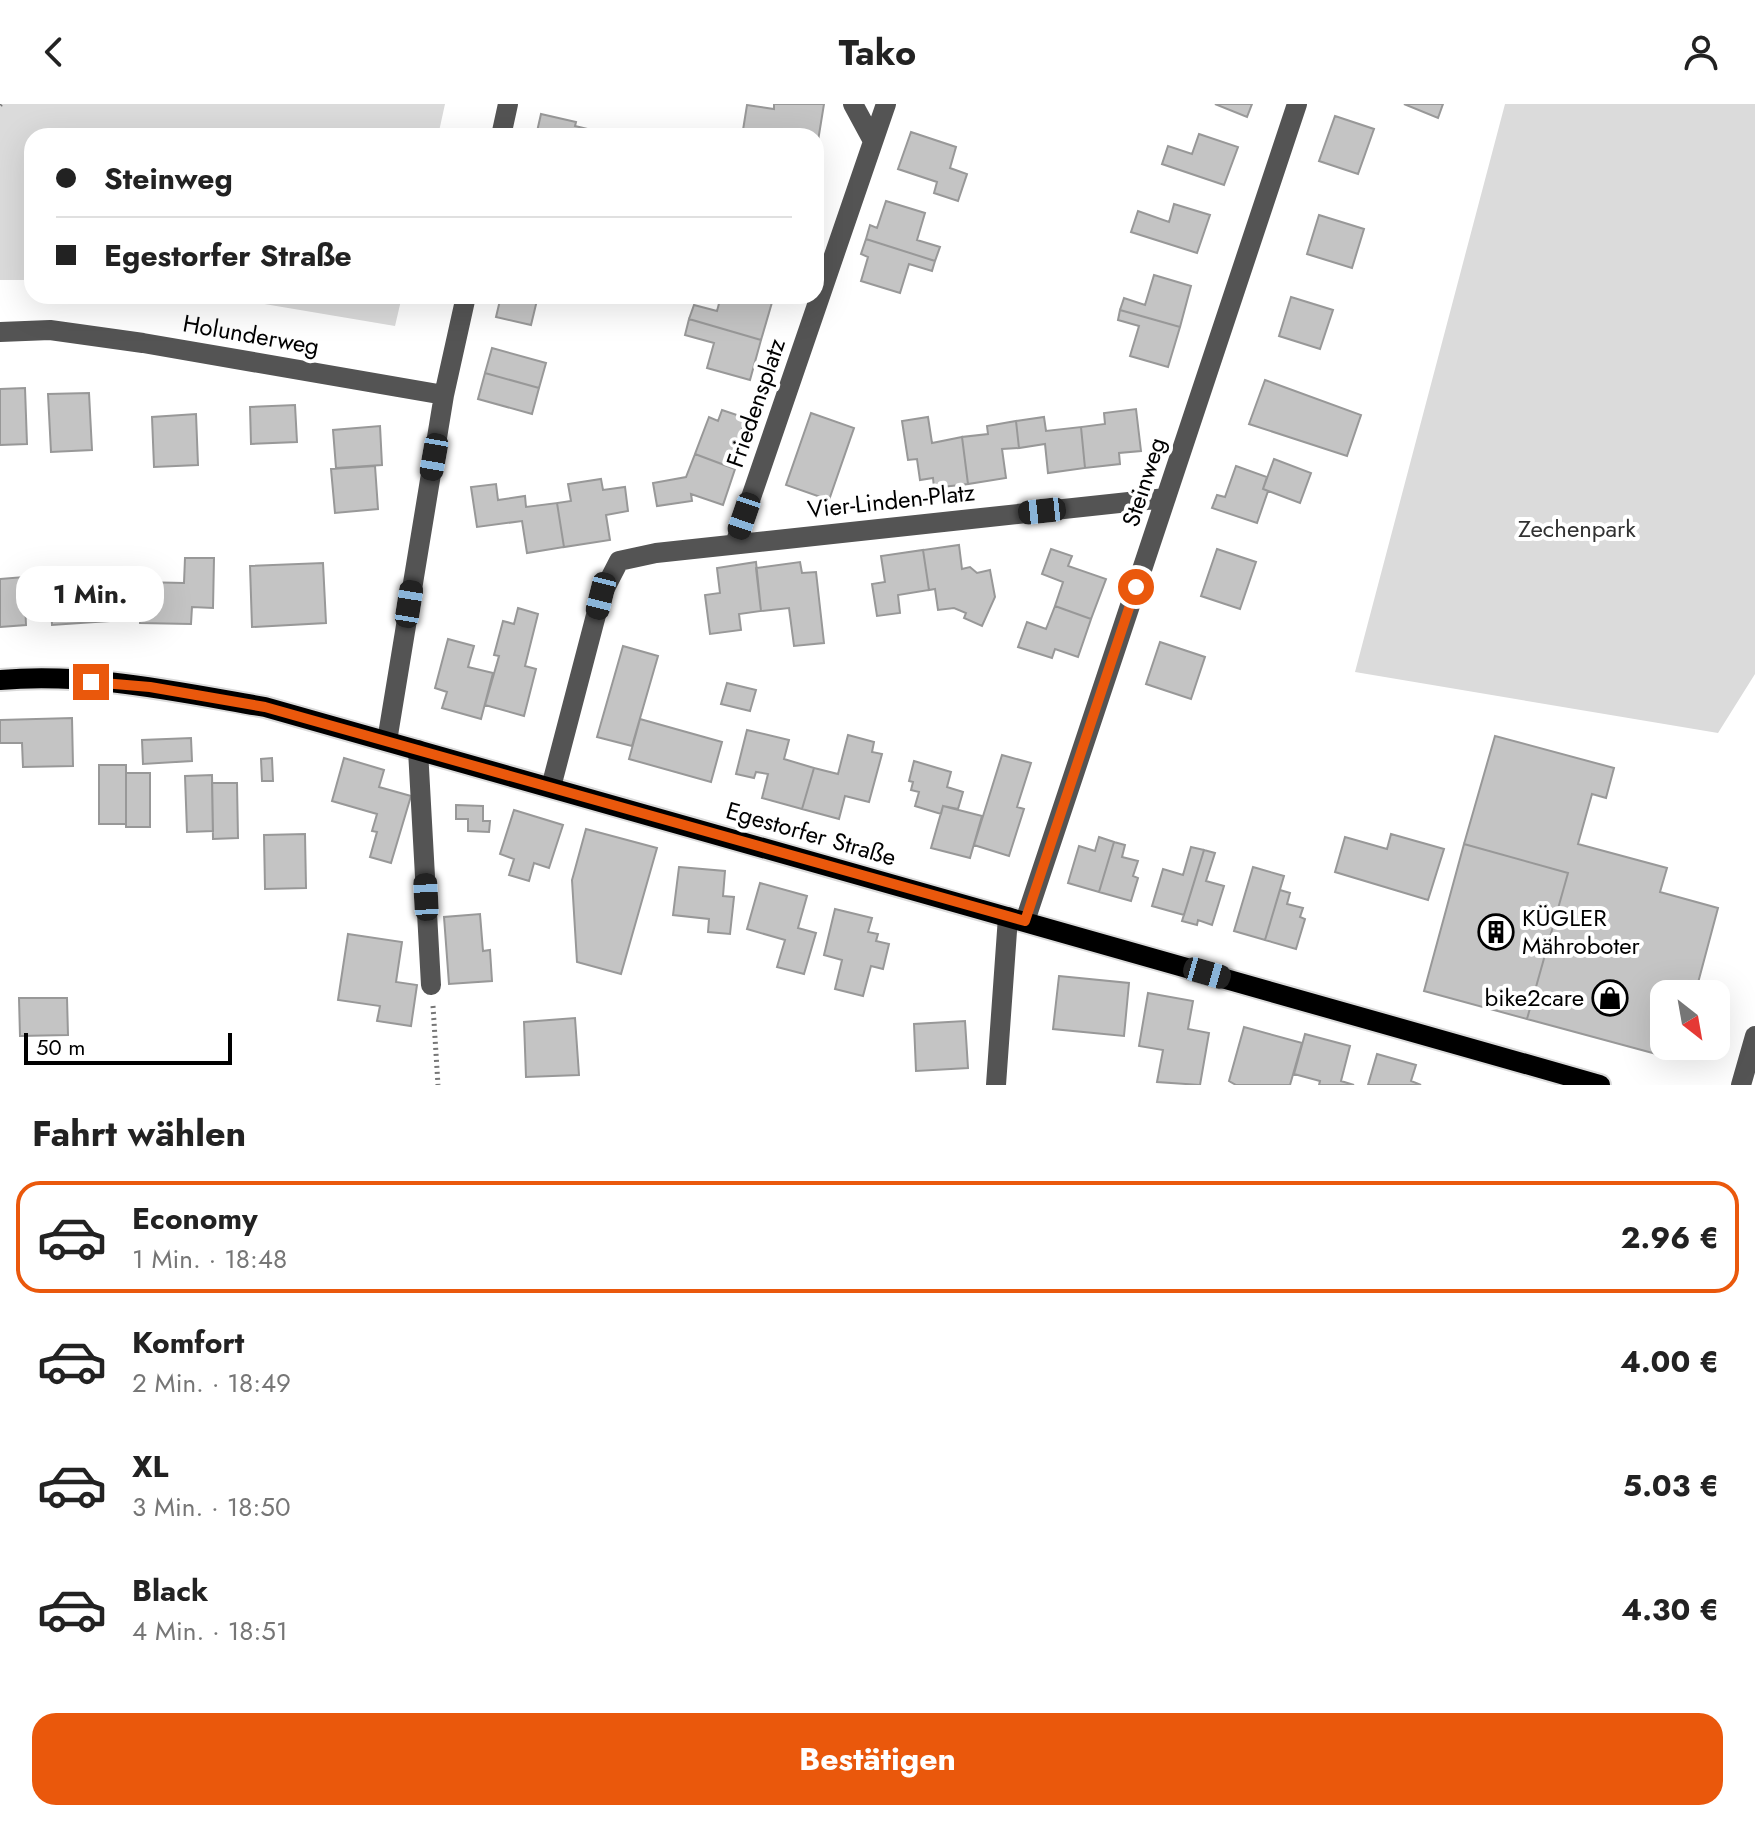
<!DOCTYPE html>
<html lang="de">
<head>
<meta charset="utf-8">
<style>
	body { margin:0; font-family:Jost,sans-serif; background:#f6f6f6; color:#222; height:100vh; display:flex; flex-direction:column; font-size:30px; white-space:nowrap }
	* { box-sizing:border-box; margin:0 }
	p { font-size:26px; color:#767676 }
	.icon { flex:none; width:44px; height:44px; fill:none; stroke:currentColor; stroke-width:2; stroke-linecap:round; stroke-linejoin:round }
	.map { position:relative; height:981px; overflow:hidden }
	.side { display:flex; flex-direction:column; background:#fff; flex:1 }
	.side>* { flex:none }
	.banner { position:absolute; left:24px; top:24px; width:800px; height:176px; border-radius:24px; box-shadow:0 8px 32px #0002; display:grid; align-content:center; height:176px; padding:0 32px; background:#fff }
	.needle { width:52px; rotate:149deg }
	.tools { position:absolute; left:1650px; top:876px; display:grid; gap:16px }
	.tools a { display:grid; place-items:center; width:80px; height:80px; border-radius:16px; background:#fff; box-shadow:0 8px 32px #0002; font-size:40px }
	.scale { position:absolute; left:24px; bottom:20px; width:208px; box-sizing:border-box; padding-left:8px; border:4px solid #000; border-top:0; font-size:22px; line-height:28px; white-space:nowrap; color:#000; -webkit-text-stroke:6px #fff; paint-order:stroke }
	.end { position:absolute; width:36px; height:36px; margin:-18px; border:10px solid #ea580c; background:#fff; box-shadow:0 0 0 4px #fff }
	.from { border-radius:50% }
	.bubble { position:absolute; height:56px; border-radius:24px; background:#fff; box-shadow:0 8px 32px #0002; font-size:26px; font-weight:700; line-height:56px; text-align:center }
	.car { position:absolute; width:24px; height:48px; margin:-24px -12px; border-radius:10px; box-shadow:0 0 6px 2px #0007; background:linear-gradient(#222 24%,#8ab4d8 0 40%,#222 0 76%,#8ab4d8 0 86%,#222 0) }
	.banner b { display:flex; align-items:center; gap:28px; height:76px; font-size:30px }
	.banner b+b { border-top:2px solid #e0e0e0 }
	.banner i { width:20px; height:20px; background:#222 }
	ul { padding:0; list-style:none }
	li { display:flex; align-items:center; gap:24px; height:112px; margin:0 16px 12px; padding:0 16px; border:4px solid transparent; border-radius:24px }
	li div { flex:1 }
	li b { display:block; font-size:30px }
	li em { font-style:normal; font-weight:700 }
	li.selected { border-color:#ea580c }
	li>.icon { width:72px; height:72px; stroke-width:1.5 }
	h2 { padding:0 32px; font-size:36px; line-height:96px }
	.button { display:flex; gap:16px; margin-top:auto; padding:16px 32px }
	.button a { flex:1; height:92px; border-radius:24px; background:#ea580c; color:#fff; font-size:32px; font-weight:700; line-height:92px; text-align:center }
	header { display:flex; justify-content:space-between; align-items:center; height:104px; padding:0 32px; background:#fff; font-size:36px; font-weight:700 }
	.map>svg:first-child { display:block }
	.green { fill:#dbdbdb }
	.building { fill:#c4c4c4; stroke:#989898; stroke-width:2 }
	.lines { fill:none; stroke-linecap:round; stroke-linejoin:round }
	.major-casing { stroke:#dbdbdb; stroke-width:24 }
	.path { stroke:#767676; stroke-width:5; stroke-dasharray:2 4; stroke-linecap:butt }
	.minor { stroke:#545454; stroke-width:20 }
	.major { stroke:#000; stroke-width:20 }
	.route { stroke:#ea580c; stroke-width:10 }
	.labels { text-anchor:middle; stroke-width:8; stroke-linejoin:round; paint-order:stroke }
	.street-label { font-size:24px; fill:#000; stroke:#fff }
	.park-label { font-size:24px; fill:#323232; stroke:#fff }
	.poi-label { font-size:24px; fill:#000; stroke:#fff; text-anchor:start }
</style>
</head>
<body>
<header><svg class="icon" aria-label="back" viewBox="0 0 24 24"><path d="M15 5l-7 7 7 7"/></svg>Tako<svg class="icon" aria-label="person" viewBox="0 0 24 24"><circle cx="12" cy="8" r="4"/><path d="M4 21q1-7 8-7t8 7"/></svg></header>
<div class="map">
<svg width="1755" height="981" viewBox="0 0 1755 981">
	<rect width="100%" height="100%" fill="#fff"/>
	<path class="green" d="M0 0H445L438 32H32V176H0Z
		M1505 0H1755V570L1718 629 1355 568Z
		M216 192H402L395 222Z"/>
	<path class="building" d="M774 0H824L818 37 816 32H784L743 26 747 1 774 5Z
		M1215 0H1252L1247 13Z
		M1404 0H1443L1438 14Z
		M541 10 576 18 575 22 596 27 595 32H528H536Z
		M1335 12 1374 25 1358 70 1319 57Z
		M911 28 956 43 950 64 967 70 958 97 934 89 937 78 898 65Z
		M1199 30 1238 43 1224 81 1162 60 1168 42 1192 50Z
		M886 97 925 109 917 136 940 143 935 157 866 135 870 121 877 124Z
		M1174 100 1210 111 1197 149 1131 128 1138 107 1169 118Z
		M1319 111 1364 125 1352 164 1307 150Z
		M866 135 935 157 932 167 909 160 900 189 861 177 868 153 861 150Z
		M1154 171 1191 182 1180 223 1120 206 1124 194 1145 201Z
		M501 192H538L531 221 496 213Z
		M721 192H760L773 195 761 236 689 215 694 201 717 207Z
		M1291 193 1333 206 1320 245 1279 232Z
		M1120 206 1180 223 1168 263 1130 252 1139 222 1118 216Z
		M689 215 761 236 750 276 707 264 714 239 685 231Z
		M492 244 546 259 539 284 485 269Z
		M485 269 539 284 532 310 478 295Z
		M1265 276 1361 311 1347 352 1249 320Z
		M25 284 27 340 0 341V285Z
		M89 289 92 346 51 348 48 290Z
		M295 301 297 338 251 340 250 303Z
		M1136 305 1141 347 1119 349 1120 360 1085 364 1081 323 1105 320 1104 309Z
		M722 306 746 314 742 325 749 327 735 365 695 350 709 313 718 317Z
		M811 309 854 324 829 396 786 381Z
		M196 310 198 361 154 363 152 313Z
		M928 313 932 339 962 333 968 380 934 384 933 374 920 376 917 355 908 356 902 317Z
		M1044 313 1046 327 1081 323 1085 364 1048 369 1045 340 1019 344 1016 317Z
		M1016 317 1019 344 1002 345 1006 374 968 380 962 333 988 330 987 322Z
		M380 322 382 361 336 364 333 326Z
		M695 350 735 365 723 401 691 390 692 397 657 402 653 379 686 373Z
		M1274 355 1311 369 1300 399 1263 385Z
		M375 362 378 405 335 409 331 365Z
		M1236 362 1267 373 1263 385 1268 387 1257 419 1212 404 1217 391 1225 393Z
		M601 375 603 386 625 383 628 407 606 411 610 436 564 443 557 399 571 397 568 380Z
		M496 380 498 396 525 392 526 403 557 399 564 443 527 449 522 417 477 423 471 383Z
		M959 441 962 465 970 463 977 469 990 466 995 493 982 522 964 514 966 509 954 504 938 506 935 485 929 486 923 446Z
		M1051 445 1072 452 1068 462 1106 475 1091 515 1055 502 1063 478 1042 470Z
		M1217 445 1256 458 1240 505 1201 492Z
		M923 446 929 486 898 491 900 509 877 512 872 480 885 478 881 452Z
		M185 454H214L213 504 192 503 191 520 140 519 141 478 184 479Z
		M756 458 761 507 739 510 741 526 710 530 705 491 720 489 717 464Z
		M800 458 802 469 816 468 824 539 794 542 789 504 761 507 756 464Z
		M323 459 326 519 252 523 250 462Z
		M106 465 109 517 52 521 50 486 77 484 76 466Z
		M24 473 26 521 0 523V475Z
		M1055 502 1091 515 1078 553 1055 545 1052 554 1018 543 1027 518 1046 525Z
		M518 504 538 510 525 562 536 565 524 612 485 601 499 552 494 551 503 517 514 520Z
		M448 535 474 542 468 563 493 569 481 615 442 604 447 588 435 584Z
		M1160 538 1205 553 1191 595 1146 580Z
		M623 542 658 552 632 642 597 633Z
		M727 579 756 586 750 607 721 600Z
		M72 614 73 662 23 663 22 639H0V616Z
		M640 615 722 638 711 678 629 655Z
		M747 626 789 636 784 655 814 664 802 705 762 694 768 670 756 668 754 674 736 670Z
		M848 631 874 638 872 648 882 650 869 698 845 692 839 715 802 705 814 664 838 670Z
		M1495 632 1614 664 1606 694 1592 690 1578 740 1667 764 1660 788 1718 804 1695 890H1664V935L1660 951 1527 915 1568 769 1464 740Z
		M191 634 192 657 143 660 142 636Z
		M1002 651 1031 659 1017 703 1024 705 1009 752 974 741Z
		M272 654 273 677H262L261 655Z
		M344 654 384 666 379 683 411 692 391 759 370 753 377 728 372 727 377 710 332 697Z
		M914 657 951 668 947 683 963 688 958 705 943 702 941 710 915 702 919 688 911 686 913 678 909 677Z
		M99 661H126V720H99Z
		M126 669H150V723H126Z
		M212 671 213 727 187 728 185 672Z
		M212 679H237L238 734 213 735Z
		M456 701 483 702V717H490L489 728 468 727V715H456Z
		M943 702 982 712 970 754 931 744Z
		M514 706 563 721 549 764 534 759 529 777 509 771 514 755 500 750Z
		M586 725 657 744 621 870 577 858 572 776Z
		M305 730 306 784 265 785 264 731Z
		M1391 730 1444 745 1428 796 1335 768 1345 733 1387 745Z
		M1099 733 1114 738 1099 788 1068 779 1079 742 1095 747Z
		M1114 738 1125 741 1122 753 1138 757 1133 772 1138 774 1131 797 1099 788Z
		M1464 740 1568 769 1527 915 1424 887Z
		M1191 743 1204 746 1184 811 1152 802 1163 765 1183 771Z
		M1204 746 1215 749 1206 777 1224 782 1212 821 1198 816 1197 821 1182 817Z
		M679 763 725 767 723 792 734 793 730 830 708 828 709 815 673 811Z
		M1253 763 1284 772 1265 836 1234 827Z
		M760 779 807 792 798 824 816 829 804 870 777 863 785 836 747 825Z
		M1280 786 1290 789 1287 800 1303 804 1300 813 1305 815 1296 845 1265 836Z
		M835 805 872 814 868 828 878 830 876 837 889 840 883 865 871 862 863 892 835 885 842 856 824 851Z
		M480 810 483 847 490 846 492 877 449 880 444 813Z
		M348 830 402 838 396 878 417 881 411 922 377 917 380 902 338 896Z
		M1059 872 1129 879 1124 932 1053 925Z
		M1148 889 1193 897 1188 925 1209 929 1200 981 1157 978 1163 946 1139 942Z
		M19 894H67L68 931 20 932Z
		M575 914 579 971 526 973 524 918Z
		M965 917 968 964 916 967 914 920Z
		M1244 923 1302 939 1290 981H1236L1229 977Z
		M1305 930 1350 942 1341 977 1354 981H1319L1320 977 1294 970Z
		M1377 950 1416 961 1411 977 1421 981H1368Z"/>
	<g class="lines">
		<defs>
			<path id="major" d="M0 576C88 568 178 588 265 603L1600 981"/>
		</defs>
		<use href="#major" class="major-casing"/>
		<path class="path" d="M0 1 1 0
			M433 902 438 981"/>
		<path class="minor" d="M853 0 873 37
			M501 32 508 0
			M0 228 50 226 143 239 444 291
			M735 440 886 0
			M387 637 444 291 466 192
			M418 646 431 881
			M551 683 601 492 619 457 656 449 1166 394
			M1025 817 1297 0
			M996 981 1008 813
			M1741 981 1755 932"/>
		<use href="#major" class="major"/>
	</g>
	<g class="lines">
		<path class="route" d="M91 578 150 583 265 603 1025 817 1136 483"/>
	</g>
	<defs>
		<symbol id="building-ring" viewBox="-11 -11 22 22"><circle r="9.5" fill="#fff" stroke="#000" stroke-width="1.5"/><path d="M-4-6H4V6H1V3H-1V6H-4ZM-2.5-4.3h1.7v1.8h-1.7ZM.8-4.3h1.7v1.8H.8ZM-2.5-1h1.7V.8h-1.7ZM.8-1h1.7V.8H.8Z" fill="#000"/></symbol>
		<symbol id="shop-ring" viewBox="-11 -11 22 22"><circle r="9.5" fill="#fff" stroke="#000" stroke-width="1.5"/><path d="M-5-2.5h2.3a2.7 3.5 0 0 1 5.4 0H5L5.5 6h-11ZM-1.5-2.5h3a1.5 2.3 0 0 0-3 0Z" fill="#000"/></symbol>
	</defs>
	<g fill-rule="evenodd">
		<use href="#building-ring" x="1476" y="808" width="40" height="40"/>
		<use href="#shop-ring" x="1590" y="874" width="40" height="40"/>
	</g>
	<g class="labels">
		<g class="street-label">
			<text transform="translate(251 231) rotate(10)" y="8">Holunderweg</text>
			<text transform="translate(756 299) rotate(-71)" y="8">Friedensplatz</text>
			<text transform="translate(1144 378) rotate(-72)" y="8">Steinweg</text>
			<text transform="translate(891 397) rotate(-6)" y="8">Vier-Linden-Platz</text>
			<text transform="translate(811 730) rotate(16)" y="8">Egestorfer Straße</text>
		</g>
		<g class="park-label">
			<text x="1577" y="433">Zechenpark</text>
		</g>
		<g class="poi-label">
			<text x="1522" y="822">KÜGLER<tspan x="1522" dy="28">Mähroboter</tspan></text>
			<text x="1584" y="902" text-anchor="end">bike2care</text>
		</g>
	</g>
</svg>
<div class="tools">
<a><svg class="needle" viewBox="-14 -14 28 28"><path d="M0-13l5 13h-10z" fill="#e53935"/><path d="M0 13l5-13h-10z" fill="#767676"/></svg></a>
</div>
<div class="scale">50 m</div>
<i class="end from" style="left:1136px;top:483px"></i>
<i class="end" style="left:91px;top:578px"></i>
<div class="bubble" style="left:16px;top:462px;width:148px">1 Min.</div>
<i class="car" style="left:434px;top:353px;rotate:190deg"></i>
<i class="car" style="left:1042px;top:407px;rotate:264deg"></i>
<i class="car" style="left:744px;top:412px;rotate:199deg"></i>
<i class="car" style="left:601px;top:492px;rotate:194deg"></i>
<i class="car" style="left:409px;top:500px;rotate:9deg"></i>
<i class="car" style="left:426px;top:793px;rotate:357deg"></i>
<i class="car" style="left:1207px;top:869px;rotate:106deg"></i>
<div class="banner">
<b><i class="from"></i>Steinweg</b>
<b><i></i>Egestorfer Straße</b>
</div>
</div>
<section class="side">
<h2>Fahrt wählen</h2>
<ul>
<li class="selected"><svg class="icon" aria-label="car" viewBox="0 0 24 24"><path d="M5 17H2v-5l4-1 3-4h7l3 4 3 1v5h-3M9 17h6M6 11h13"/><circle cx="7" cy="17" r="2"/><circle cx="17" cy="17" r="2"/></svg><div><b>Economy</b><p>1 Min. · 18:48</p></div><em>2.96 €</em></li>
<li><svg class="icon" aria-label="car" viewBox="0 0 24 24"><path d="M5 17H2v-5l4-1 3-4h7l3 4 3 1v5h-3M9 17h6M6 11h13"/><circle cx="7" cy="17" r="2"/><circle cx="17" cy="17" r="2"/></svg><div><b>Komfort</b><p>2 Min. · 18:49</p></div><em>4.00 €</em></li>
<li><svg class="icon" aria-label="car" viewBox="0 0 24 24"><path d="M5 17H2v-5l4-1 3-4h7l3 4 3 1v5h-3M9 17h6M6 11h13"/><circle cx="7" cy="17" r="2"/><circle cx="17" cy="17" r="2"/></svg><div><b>XL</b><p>3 Min. · 18:50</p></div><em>5.03 €</em></li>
<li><svg class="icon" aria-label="car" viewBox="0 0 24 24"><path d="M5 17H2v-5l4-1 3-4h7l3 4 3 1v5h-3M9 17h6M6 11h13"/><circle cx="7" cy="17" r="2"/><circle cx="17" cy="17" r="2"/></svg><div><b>Black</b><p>4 Min. · 18:51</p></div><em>4.30 €</em></li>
</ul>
<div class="button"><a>Bestätigen</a></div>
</section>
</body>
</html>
